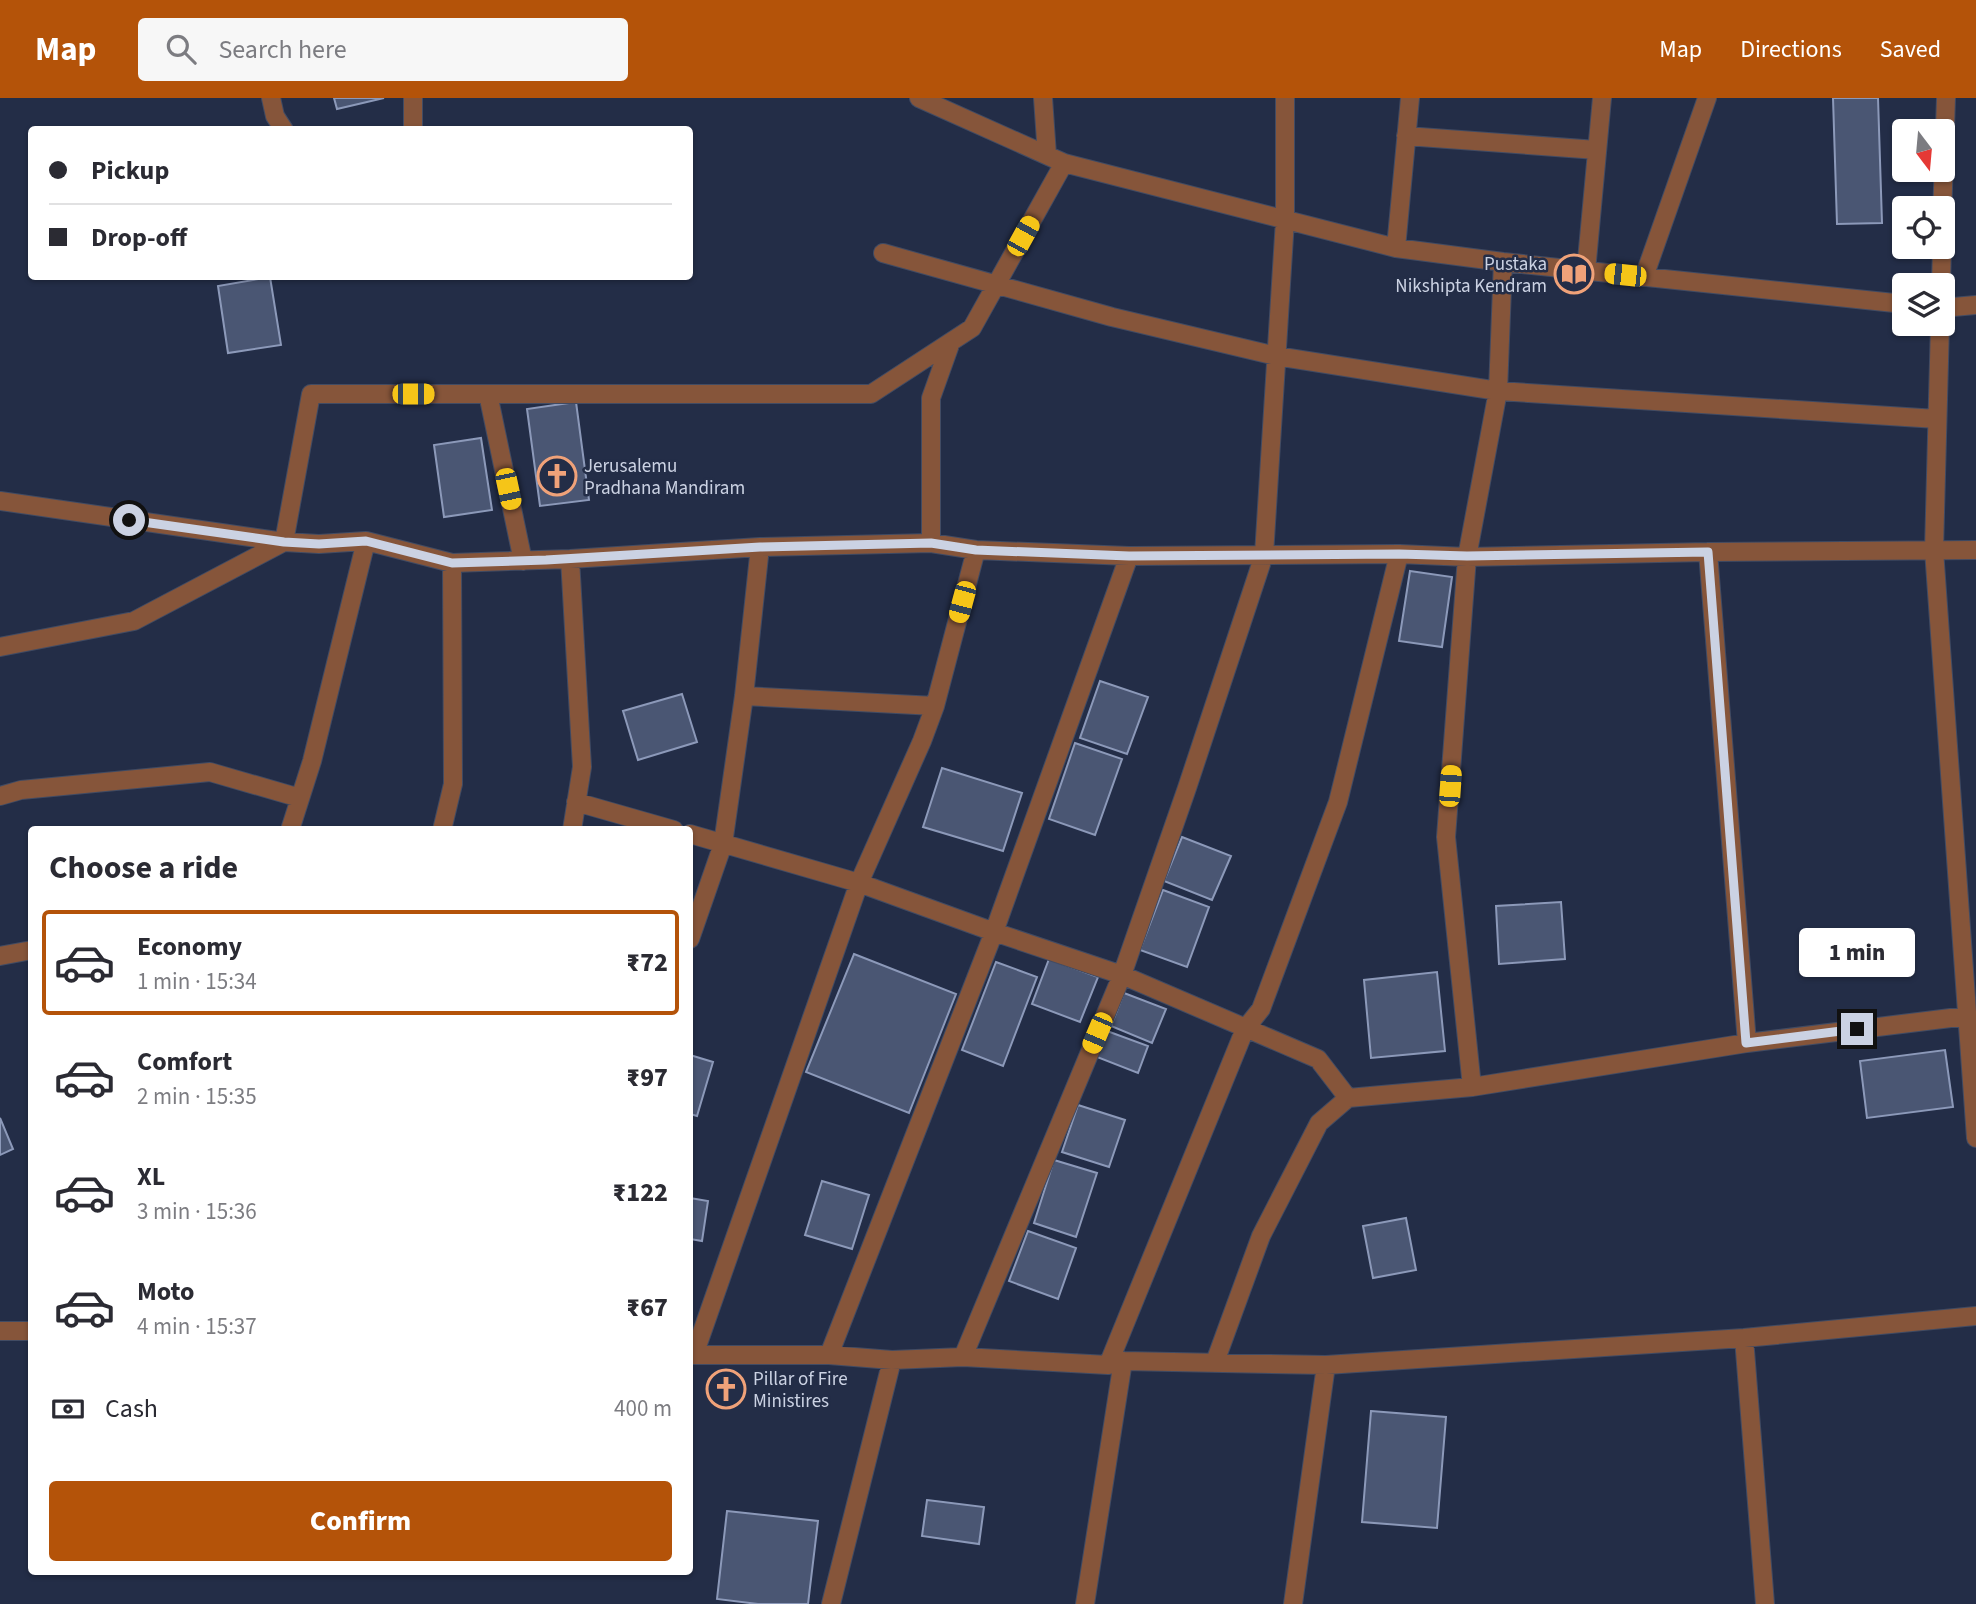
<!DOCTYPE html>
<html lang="en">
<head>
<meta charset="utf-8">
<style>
	body { margin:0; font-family:"Source Sans 3",sans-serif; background:#f7f7f7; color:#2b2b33; height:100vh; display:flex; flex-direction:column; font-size:26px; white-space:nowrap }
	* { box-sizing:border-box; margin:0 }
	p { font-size:23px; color:#7c7c81 }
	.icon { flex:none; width:38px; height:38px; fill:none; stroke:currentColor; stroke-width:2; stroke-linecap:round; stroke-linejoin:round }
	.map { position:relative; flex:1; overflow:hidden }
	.sheet { position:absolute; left:28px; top:728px; width:665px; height:749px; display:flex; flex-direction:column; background:#fff; border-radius:7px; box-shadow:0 2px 5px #0004 }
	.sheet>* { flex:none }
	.guide { position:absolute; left:28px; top:28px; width:665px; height:154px; border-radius:7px; box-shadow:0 2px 5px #0004; display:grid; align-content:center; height:154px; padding:0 21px; background:#fff }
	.needle { width:46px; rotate:164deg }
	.tools { position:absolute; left:1892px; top:21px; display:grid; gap:14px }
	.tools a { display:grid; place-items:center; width:63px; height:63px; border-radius:7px; background:#fff; box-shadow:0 2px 5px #0004; font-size:35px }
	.end { position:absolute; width:32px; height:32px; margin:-16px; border:9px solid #cbd2e3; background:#111; box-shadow:0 0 0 4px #111 }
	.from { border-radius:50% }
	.bubble { position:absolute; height:49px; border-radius:7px; background:#fff; box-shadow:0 2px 5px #0004; font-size:23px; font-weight:800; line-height:49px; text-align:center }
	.car { position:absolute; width:21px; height:42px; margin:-21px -10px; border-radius:9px; box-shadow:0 0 5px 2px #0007; background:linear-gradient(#f5c518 24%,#345 0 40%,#f5c518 0 76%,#345 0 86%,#f5c518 0) }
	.guide b { display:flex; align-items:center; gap:24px; height:66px; font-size:26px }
	.guide b+b { border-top:2px solid #e1e1e2 }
	.guide i { width:18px; height:18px; background:#2b2b33 }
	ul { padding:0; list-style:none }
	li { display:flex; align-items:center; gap:21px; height:105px; margin:0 14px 10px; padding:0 7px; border:4px solid transparent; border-radius:7px }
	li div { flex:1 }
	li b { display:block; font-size:26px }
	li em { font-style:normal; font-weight:800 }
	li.current { border-color:#b45309 }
	li>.icon { width:63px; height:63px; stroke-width:1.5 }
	h2 { padding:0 21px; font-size:32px; line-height:84px }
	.pay { display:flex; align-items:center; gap:18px; height:77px; padding:0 21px; font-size:26px }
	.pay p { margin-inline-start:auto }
	.cta { display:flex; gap:14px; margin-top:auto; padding:14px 21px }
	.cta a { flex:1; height:80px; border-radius:7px; background:#b45309; color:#fff; font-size:28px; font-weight:800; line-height:80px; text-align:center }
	header { display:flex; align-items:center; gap:42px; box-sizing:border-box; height:98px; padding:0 35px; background:#b45309; color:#fff }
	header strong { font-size:33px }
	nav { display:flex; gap:38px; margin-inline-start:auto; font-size:24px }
	.search { width:490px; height:63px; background:#f7f7f7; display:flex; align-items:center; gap:18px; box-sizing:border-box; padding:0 24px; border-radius:7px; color:#7c7c81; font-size:26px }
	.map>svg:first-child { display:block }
	.building { fill:#4a5673; stroke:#8c99b9; stroke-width:2 }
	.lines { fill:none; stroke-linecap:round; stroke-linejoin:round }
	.minor-casing { stroke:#414b63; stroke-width:20 }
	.minor { stroke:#86553a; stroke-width:18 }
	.route { stroke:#cbd2e3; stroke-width:9 }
	.labels { text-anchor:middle; stroke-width:5; stroke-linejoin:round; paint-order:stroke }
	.poi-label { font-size:19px; fill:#cbd2e3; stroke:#232d47; text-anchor:start }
</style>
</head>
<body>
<header>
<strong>Map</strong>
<div class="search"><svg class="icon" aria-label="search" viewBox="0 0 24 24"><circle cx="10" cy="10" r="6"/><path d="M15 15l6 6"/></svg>Search here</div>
<nav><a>Map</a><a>Directions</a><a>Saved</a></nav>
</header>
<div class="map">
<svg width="1976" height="1506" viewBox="0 0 1976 1506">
	<rect width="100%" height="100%" fill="#232d47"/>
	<path class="building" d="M334 0H384L337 11Z
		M1833 0H1878L1882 125 1837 126Z
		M270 179 281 247 228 255 218 188Z
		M576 304 589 402 540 408 527 311Z
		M481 340 492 412 444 419 434 347Z
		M1410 473 1452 479 1442 549 1399 543Z
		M1100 583 1148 599 1127 656 1080 640Z
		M682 596 697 644 638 662 623 613Z
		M1075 645 1122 661 1095 737 1049 721Z
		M942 670 1022 695 1003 753 923 729Z
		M1182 739 1231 758 1212 802 1164 783Z
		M1163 792 1209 809 1187 869 1140 852Z
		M1561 804 1565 861 1499 866 1496 808Z
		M854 856 956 896 909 1015 806 974Z
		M1049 861 1098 879 1080 924 1032 906Z
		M996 864 1037 879 1003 968 962 952Z
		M1437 874 1445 953 1371 960 1364 882Z
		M1124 895 1166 911 1152 945 1111 928Z
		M1107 933 1148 948 1138 975 1097 959Z
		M1945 952 1953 1009 1867 1020 1860 963Z
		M690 957 713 964 697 1018 690 1016Z
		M1078 1007 1125 1022 1109 1069 1062 1054Z
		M0 1020 13 1051 0 1057Z
		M1054 1062 1097 1075 1076 1139 1034 1125Z
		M822 1083 869 1097 852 1151 805 1137Z
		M690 1100 708 1103 702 1143 690 1141Z
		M1406 1120 1416 1172 1373 1180 1363 1128Z
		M1028 1133 1076 1150 1058 1201 1009 1183Z
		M1371 1313 1446 1319 1437 1430 1362 1424Z
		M927 1402 984 1409 979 1446 922 1438Z
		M727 1413 818 1423 808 1506H758L717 1501Z"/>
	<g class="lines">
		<defs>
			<path id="minor" d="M271 0 275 18 284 32
				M413 0V32
				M919 0 1064 65
				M1043 0 1047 57
				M1406 38 1597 52
				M1942 120 1946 0
				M1396 150 1410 0
				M883 155 1112 219 1276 258 1498 293 1937 321
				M1586 173 1602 0
				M1644 179 1707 0
				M1941 187 1942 149
				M1942 210 1976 207
				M1940 226 1934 452 1976 1040
				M488 296 523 463
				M0 403 284 444 319 446 366 443 452 465 570 461 760 449 931 445 976 452 1129 458 1399 456 1467 459 1708 454 1976 452
				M931 445V300L951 244
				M570 461 582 669 572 732
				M0 549 134 523 284 444 311 296H871L972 230 1064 65 1396 150 1503 164 1904 206
				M744 598 935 608
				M0 698 21 692 210 674 300 700
				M576 704 674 732
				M290 732 312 663 366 443
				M442 732 453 686 452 465
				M690 736 859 785 994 834 1122 877 1318 961 1348 1000 1472 989 1747 945 1708 454
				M690 841 723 746 744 598 760 449
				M0 858 32 852
				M1747 945 1967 918
				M1472 989 1446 739 1467 459 1498 293 1503 164
				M0 1233H32
				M1744 1240 1765 1506
				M690 1257H829L892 1262 963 1259 1108 1267 1123 1263 1326 1267 1744 1240 1976 1218
				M694 1257 859 785 922 643 935 608 976 452
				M829 1257 994 834 1129 458
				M963 1259 1122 877 1187 690 1264 457 1285 122V0
				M1215 1264 1261 1138 1319 1025 1348 1000
				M1108 1267 1245 931 1261 911 1338 704 1399 456
				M831 1506 892 1262
				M1085 1506 1123 1263
				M1293 1506 1326 1267"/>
		</defs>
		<use href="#minor" class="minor-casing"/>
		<use href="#minor" class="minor"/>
	</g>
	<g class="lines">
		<path class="route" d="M129 422 284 444 319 446 366 443 452 465 546 462 760 449 931 445 976 452 1129 458 1399 456 1467 458 1708 454 1746 945 1857 931"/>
	</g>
	<defs>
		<symbol id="library-ring" viewBox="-11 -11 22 22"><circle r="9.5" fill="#232d47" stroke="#f0a279" stroke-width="1.5"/><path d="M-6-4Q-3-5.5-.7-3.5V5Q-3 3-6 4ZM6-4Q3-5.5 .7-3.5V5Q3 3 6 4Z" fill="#f0a279"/></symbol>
		<symbol id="church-ring" viewBox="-11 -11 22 22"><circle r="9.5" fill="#232d47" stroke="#f0a279" stroke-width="1.5"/><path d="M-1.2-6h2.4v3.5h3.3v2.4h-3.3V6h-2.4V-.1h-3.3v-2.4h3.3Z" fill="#f0a279"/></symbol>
	</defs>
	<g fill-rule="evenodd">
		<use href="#library-ring" x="1552" y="154" width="44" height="44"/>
		<use href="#church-ring" x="535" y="356" width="44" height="44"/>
		<use href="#church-ring" x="704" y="1269" width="44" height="44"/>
	</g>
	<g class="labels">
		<g class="poi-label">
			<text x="1547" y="172" text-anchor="end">Pustaka<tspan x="1547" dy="22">Nikshipta Kendram</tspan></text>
			<text x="584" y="374">Jerusalemu<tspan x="584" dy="22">Pradhana Mandiram</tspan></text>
			<text x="753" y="1287">Pillar of Fire<tspan x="753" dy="22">Ministires</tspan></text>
		</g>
	</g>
</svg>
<div class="tools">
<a><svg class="needle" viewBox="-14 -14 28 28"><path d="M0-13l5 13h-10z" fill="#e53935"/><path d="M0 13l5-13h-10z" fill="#7c7c81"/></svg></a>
<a><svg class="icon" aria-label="locate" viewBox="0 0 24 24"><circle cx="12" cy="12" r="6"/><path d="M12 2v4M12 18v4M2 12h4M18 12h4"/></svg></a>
<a><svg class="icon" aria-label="layers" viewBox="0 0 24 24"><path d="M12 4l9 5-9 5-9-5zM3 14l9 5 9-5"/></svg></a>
</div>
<i class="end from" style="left:129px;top:422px"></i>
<i class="end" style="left:1857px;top:931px"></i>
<div class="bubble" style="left:1799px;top:830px;width:116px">1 min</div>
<i class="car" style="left:1023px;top:138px;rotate:29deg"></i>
<i class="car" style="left:1625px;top:177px;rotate:276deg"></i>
<i class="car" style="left:413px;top:296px;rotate:90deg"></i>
<i class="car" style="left:508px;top:391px;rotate:168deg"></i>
<i class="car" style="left:962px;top:504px;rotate:195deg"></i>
<i class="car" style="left:1450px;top:688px;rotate:4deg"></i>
<i class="car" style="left:1097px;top:935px;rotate:203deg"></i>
<div class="guide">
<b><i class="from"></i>Pickup</b>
<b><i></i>Drop-off</b>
</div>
<section class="sheet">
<h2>Choose a ride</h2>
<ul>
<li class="current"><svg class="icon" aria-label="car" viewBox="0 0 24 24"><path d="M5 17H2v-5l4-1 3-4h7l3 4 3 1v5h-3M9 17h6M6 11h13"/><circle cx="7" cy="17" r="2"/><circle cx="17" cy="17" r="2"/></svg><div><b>Economy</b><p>1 min · 15:34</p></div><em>₹72</em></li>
<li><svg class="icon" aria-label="car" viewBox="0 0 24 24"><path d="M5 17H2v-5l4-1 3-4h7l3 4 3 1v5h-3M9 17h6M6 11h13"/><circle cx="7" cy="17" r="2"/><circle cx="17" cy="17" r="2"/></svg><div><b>Comfort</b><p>2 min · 15:35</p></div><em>₹97</em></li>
<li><svg class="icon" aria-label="car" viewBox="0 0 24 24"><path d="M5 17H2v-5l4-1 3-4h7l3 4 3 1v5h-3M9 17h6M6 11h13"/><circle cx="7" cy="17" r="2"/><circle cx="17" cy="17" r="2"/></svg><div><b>XL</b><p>3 min · 15:36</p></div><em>₹122</em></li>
<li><svg class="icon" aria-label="car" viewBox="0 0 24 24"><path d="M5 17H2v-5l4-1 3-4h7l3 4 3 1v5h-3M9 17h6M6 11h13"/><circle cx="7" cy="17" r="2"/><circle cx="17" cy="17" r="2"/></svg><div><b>Moto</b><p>4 min · 15:37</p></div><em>₹67</em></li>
</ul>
<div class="pay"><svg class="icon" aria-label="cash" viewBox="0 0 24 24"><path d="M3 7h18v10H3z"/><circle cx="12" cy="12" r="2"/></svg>Cash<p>400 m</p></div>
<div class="cta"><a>Confirm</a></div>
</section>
</div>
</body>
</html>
